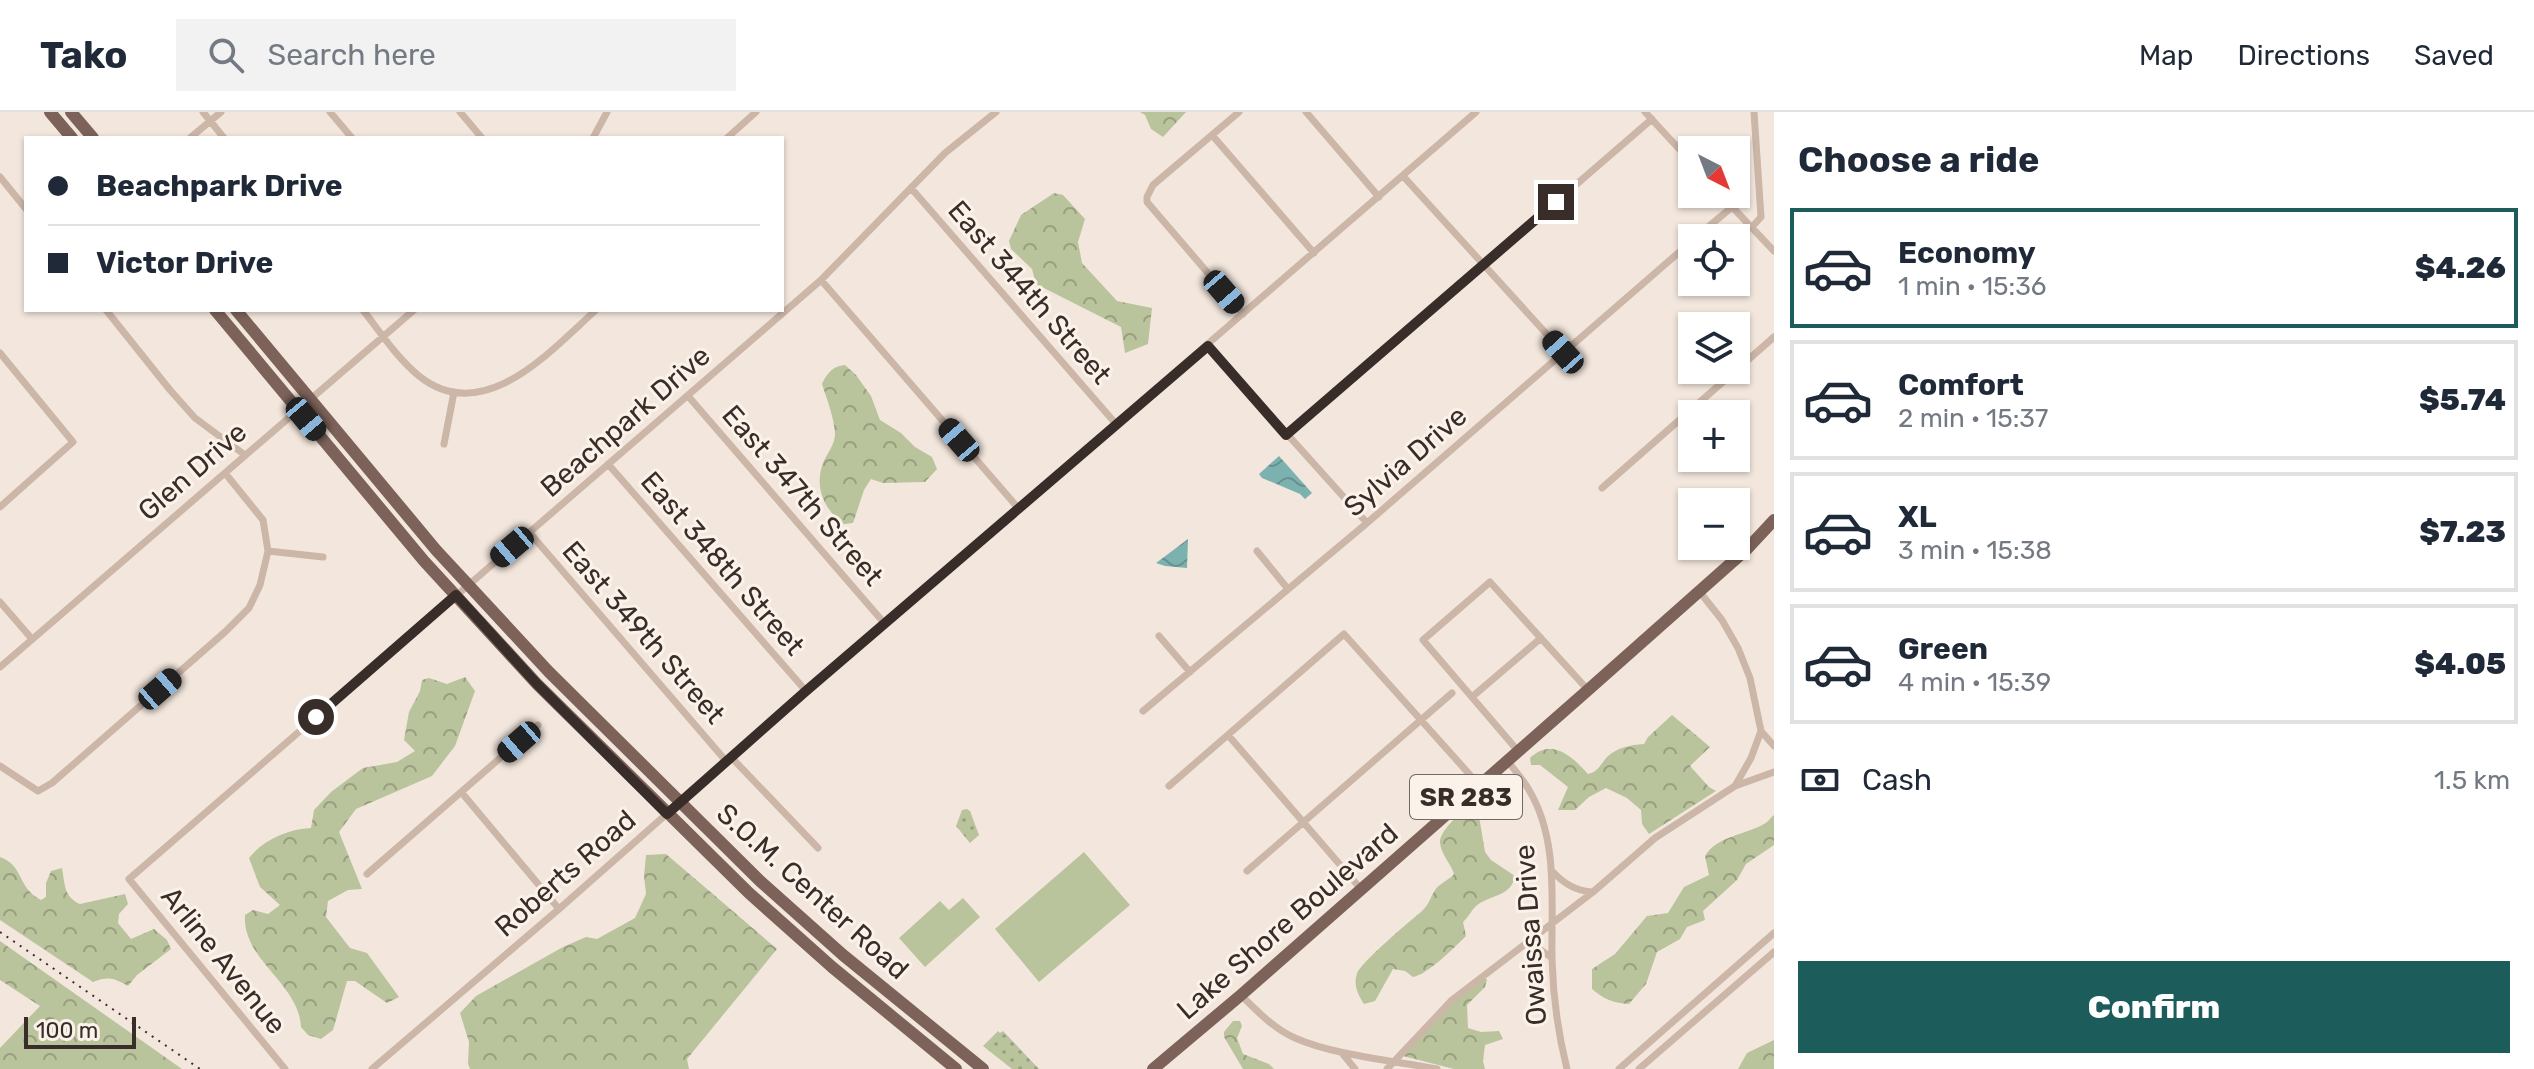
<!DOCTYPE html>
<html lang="en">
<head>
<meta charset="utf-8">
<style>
	body { margin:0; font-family:Rubik,sans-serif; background:#f2f2f3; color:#1f2937; height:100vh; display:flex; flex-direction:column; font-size:30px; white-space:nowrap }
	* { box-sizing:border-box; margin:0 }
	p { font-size:26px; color:#747a83 }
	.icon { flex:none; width:44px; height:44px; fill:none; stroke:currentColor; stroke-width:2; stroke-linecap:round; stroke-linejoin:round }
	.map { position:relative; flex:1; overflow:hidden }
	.drawer { display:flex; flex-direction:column; background:#fff; width:760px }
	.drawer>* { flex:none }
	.top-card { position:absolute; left:24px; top:24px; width:760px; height:176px; border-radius:0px; box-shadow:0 2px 6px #0004; display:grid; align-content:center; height:176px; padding:0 24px; background:#fff }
	.needle { width:52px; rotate:138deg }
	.controls { position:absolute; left:1678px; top:24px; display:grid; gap:16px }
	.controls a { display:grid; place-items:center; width:72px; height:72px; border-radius:0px; background:#fff; box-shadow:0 2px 6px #0004; font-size:40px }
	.scale { position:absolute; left:24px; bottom:20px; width:112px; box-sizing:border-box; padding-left:8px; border:4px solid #392d29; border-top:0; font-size:22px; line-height:28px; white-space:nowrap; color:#392d29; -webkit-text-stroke:6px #fbf2ea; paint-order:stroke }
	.end { position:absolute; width:36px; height:36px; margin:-18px; border:10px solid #392d29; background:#fff; box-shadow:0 0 0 4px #fff }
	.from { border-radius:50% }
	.car { position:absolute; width:24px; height:48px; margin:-24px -12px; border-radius:10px; box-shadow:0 0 6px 2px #0007; background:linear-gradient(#222 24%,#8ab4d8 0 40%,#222 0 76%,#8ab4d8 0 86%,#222 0) }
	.top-card b { display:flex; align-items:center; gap:28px; height:76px; font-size:30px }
	.top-card b+b { border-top:2px solid #e0e1e3 }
	.top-card i { width:20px; height:20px; background:#1f2937 }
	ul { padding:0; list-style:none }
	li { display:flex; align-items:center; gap:24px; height:120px; margin:0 16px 12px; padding:0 8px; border:4px solid #e0e1e3; border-radius:0px }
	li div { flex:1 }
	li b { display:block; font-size:30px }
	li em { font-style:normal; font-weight:800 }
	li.active { border-color:#1c5d5c }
	li>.icon { width:72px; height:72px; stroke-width:1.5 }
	h2 { padding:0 24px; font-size:36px; line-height:96px }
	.pay { display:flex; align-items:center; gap:20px; height:88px; padding:0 24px; font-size:30px }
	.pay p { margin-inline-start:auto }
	.cta { display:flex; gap:16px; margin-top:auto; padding:16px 24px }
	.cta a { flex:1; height:92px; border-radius:0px; background:#1c5d5c; color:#fff; font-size:32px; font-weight:800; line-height:92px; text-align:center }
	header { display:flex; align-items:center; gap:48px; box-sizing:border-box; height:112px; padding:0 40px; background:#fff; border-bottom:2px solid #e0e1e3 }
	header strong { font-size:38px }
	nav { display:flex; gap:44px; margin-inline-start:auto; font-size:28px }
	.search { width:560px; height:72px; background:#f2f2f3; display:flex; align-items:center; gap:20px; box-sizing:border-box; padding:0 28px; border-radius:0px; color:#747a83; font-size:30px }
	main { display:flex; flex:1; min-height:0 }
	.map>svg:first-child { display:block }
	.green { fill:#b9c39c }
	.forest { fill:url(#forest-crowns) }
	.park { fill:url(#park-dots) }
	.water { fill:url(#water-waves) }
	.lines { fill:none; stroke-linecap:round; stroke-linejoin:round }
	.street { stroke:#ccb6a8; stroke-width:7 }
	.primary { stroke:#7c6259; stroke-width:12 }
	.rail { stroke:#392d29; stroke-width:2; stroke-dasharray:2 6; stroke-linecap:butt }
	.route { stroke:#392d29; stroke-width:10 }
	.labels { text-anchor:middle; stroke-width:6; stroke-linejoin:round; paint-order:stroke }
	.shield { fill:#fbf2ea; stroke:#736863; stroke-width:2 }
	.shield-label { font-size:26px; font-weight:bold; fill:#392d29 }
	.street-label { font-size:28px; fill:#392d29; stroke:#fbf2ea }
</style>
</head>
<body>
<header>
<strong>Tako</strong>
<div class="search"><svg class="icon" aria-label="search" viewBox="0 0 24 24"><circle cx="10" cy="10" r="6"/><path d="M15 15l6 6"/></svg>Search here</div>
<nav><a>Map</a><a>Directions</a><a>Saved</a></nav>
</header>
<main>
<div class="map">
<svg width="1774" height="957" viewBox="0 0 1774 957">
	<defs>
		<pattern id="forest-crowns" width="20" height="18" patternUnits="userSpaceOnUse" patternTransform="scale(2)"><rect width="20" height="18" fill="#b9c39c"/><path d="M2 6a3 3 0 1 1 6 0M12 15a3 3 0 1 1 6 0" fill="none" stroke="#979f7f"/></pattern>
		<pattern id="park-dots" width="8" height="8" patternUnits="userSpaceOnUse" patternTransform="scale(2)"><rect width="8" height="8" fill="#b9c39c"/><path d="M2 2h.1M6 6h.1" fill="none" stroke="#979f7f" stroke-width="1.8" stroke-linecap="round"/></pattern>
		<pattern id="water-waves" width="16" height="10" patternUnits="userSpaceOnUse" patternTransform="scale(2)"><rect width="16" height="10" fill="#7bb2b0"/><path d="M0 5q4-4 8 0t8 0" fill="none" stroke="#66918f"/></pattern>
	</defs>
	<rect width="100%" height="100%" fill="#f3e7dd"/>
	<path class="green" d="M1084 740 1130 793 1039 870 995 817Z
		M963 786 980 805 925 855 899 826 940 789 949 798Z"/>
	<path class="forest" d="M1140 0H1186L1163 25 1151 17 1145 3Z
		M1054 81 1063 83 1085 107 1078 130 1082 151 1117 189 1152 196 1148 232 1125 241 1121 215 1036 172 1032 157 1011 137 1009 129 1021 103Z
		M845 253 856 263 871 284 880 308 901 321 915 335 932 345 937 357 925 370 883 371 871 367 864 378 853 411 844 412C824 398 814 375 823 351 827 342 835 332 835 322 834 305 827 288 822 272 827 261 833 254 845 253Z
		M465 565 475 579 455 634 432 664 356 697 339 720 362 777 348 778 328 789 326 805 350 836 367 841 399 885 387 891 355 869H347L333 918 321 927 308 923 301 915C299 871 242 848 245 803L253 798 268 802 280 793 260 775 249 746C263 728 288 717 311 716L314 698 331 680 363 656 397 650 415 639 404 628 409 600 420 579 422 568 429 566 447 572Z
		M1672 603 1710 635 1690 654 1709 675 1716 679 1649 722 1642 712 1641 698 1627 686 1606 676 1589 685 1575 698H1558L1568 675 1540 653H1531L1530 646C1552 625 1573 645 1588 662 1598 660 1600 653 1607 645 1618 635 1630 633 1644 632L1648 625Z
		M1473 690 1477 692 1485 740 1491 748 1515 764C1511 786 1489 782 1475 795 1471 799 1468 806 1463 810L1466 824C1455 835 1427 863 1413 865L1405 859 1393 857 1375 889 1364 892C1358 883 1353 872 1357 862 1359 852 1410 809 1421 800 1429 793 1430 786 1435 778 1439 772 1449 768 1454 762 1451 752 1441 742 1440 731 1439 718 1464 698 1473 690Z
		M1774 703V733L1746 752 1737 768 1703 799 1705 808 1687 815 1680 827 1657 840 1646 872 1629 892C1613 891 1604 887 1592 877V857L1615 842 1647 804 1668 801 1684 775 1709 763 1705 744C1717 724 1745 723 1764 712 1768 710 1770 706 1774 703Z
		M666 742 777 837 687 947 689 957H470L468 952 469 930 460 901 476 884 563 835 586 825 597 827 635 806 646 782 644 764 646 743Z
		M0 745C25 754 16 775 41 788L46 785V771L51 759 62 756C65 773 64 785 80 792L125 782 128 792 119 802 118 811 131 827 154 817 167 828 171 837 137 863 128 874C114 866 108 864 93 870L0 808Z
		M0 829 182 957H0V936L40 894 0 868Z
		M1483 867H1487L1485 875 1467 893 1468 916 1481 920 1499 919 1503 927 1485 933 1483 949 1485 957H1454L1403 944 1454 889Z
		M1233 909H1240L1242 914 1237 926 1243 942 1269 952 1274 957H1243L1224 925V920Z
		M1774 928V957H1738L1747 941Z"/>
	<path class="park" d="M967 697 970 699 979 723 970 731 956 714 962 698Z
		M998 919 1000 921 1003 919 1039 957H1012L983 934Z"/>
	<path class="water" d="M1279 344 1312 381 1305 387 1300 382 1262 366 1259 362Z
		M1188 427 1187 456 1165 454 1156 451Z"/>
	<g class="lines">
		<path class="street" d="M203 0 224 26
			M330 0 352 26
			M460 0 482 26
			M1239 0 1153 73 1147 85V90L1243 202
			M1306 0 1379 85
			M1645 0 1692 51
			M1212 23 1314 141
			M190 26 221 0
			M593 26 607 0
			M727 26 756 0
			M1403 64 1563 240
			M0 65 26 97
			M911 76 1116 312
			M1720 82 1774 139
			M1752 115 1761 105 1754 0
			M1695 126 1732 95
			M821 168 1019 397
			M106 198 170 278 195 306 245 343
			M363 198C380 220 397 246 419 264 484 316 551 238 596 198
			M1208 234 1367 411
			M0 241 73 330 0 395
			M688 284 885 512
			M1286 323 1652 7
			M444 332 454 280
			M608 352 806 579
			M1602 376 1774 225
			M529 420 726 649
			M268 439 323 445
			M1257 439 1288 477
			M1699 479 1722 508 1738 536 1750 566 1761 619 1774 634
			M0 490 32 527
			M1159 524 1190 560
			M0 555 414 198
			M1472 585 1541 526
			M1143 599 1367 411 1692 129
			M1228 623 1361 777
			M1518 639 1423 528 1490 470 1588 578
			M731 645 818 736
			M1507 648C1514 658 1523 667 1529 678 1559 728 1551 791 1552 847 1553 884 1558 921 1567 957
			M0 654 38 679 52 671 225 520 249 496 260 473 268 439 263 408 225 361
			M1169 674 1344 522 1479 673
			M1735 674 1751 646 1761 619
			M462 681 559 797
			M1551 758C1563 771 1575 779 1593 780
			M1247 759 1452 581
			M367 762 538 613
			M1525 832 1538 836 1552 846
			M1241 883C1257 899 1274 917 1295 926 1333 943 1395 949 1437 957
			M1342 941 1355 957
			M285 957 129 767 821 168 945 41 996 0
			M372 957 559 797 806 579 1476 0
			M1387 957 1452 888 1593 780 1655 726 1735 674 1774 660
			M1619 957 1774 821
			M1639 957 1774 840"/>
		<path class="primary" d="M50 0 72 26
			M71 0 93 26
			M215 198 424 449 537 572 749 781 832 855 956 957
			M236 198 436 438 549 560 760 769 843 843 983 957
			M1153 957 1241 883 1588 578 1747 437 1774 408"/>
		<path class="rail" d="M0 820 200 957"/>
	</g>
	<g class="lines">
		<path class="route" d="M316 605 456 483 537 572 667 702 806 579 1208 234 1286 323 1556 90"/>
	</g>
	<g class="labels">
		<rect class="shield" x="1410" y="663" width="112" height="44" rx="6"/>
		<g class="shield-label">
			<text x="1466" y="694">SR 283</text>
		</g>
		<g class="street-label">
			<text transform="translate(1030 180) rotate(49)" y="10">East 344th Street</text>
			<text transform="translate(625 309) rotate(-41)" y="10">Beachpark Drive</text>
			<text transform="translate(1405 349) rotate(-41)" y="10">Sylvia Drive</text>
			<text transform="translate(192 359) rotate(-41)" y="10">Glen Drive</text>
			<text transform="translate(803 383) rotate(49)" y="10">East 347th Street</text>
			<text transform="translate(723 451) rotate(49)" y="10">East 348th Street</text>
			<text transform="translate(644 520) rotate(49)" y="10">East 349th Street</text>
			<text transform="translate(565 761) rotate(-41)" y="10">Roberts Road</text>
			<text transform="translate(813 779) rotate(42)" y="10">S.O.M. Center Road</text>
			<text transform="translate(1287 809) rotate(-41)" y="10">Lake Shore Boulevard</text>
			<text transform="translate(1530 823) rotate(-94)" y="10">Owaissa Drive</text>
			<text transform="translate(224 848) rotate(51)" y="10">Arline Avenue</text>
		</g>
	</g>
</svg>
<div class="controls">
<a><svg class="needle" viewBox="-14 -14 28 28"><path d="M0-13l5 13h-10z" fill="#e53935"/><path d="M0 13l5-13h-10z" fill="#747a83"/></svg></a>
<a><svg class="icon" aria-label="locate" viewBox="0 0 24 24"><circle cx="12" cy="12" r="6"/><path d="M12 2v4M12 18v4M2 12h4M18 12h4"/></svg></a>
<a><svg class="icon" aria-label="layers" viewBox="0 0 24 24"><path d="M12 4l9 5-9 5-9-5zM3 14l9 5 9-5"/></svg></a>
<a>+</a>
<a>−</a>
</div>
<div class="scale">100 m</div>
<i class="end from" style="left:316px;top:605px"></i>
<i class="end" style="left:1556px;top:90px"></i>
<i class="car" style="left:1224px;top:180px;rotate:139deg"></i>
<i class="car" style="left:1563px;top:240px;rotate:318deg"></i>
<i class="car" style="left:306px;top:307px;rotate:140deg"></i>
<i class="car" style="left:959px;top:328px;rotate:319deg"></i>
<i class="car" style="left:512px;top:435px;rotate:230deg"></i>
<i class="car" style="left:160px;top:577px;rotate:49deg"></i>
<i class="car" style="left:519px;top:630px;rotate:229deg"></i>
<div class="top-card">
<b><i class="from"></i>Beachpark Drive</b>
<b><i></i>Victor Drive</b>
</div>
</div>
<section class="drawer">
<h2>Choose a ride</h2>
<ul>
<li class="active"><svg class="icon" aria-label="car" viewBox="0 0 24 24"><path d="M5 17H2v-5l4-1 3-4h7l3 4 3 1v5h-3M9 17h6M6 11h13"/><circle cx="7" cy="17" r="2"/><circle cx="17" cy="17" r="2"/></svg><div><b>Economy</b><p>1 min · 15:36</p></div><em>$4.26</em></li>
<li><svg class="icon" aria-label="car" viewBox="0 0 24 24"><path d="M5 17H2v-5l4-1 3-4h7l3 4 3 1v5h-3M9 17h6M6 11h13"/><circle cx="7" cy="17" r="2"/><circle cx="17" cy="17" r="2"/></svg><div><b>Comfort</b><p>2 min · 15:37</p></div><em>$5.74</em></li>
<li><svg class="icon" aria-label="car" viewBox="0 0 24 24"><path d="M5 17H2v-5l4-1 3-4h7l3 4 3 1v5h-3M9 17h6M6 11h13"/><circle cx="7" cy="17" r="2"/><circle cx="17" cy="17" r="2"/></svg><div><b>XL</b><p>3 min · 15:38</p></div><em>$7.23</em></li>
<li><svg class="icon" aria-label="car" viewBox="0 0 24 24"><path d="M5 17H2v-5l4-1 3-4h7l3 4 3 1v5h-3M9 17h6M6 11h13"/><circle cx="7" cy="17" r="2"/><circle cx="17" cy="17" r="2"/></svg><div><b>Green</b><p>4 min · 15:39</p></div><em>$4.05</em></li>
</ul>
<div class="pay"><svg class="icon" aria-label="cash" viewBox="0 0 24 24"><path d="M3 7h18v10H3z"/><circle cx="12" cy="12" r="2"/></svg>Cash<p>1.5 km</p></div>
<div class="cta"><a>Confirm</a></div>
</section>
</main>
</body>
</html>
